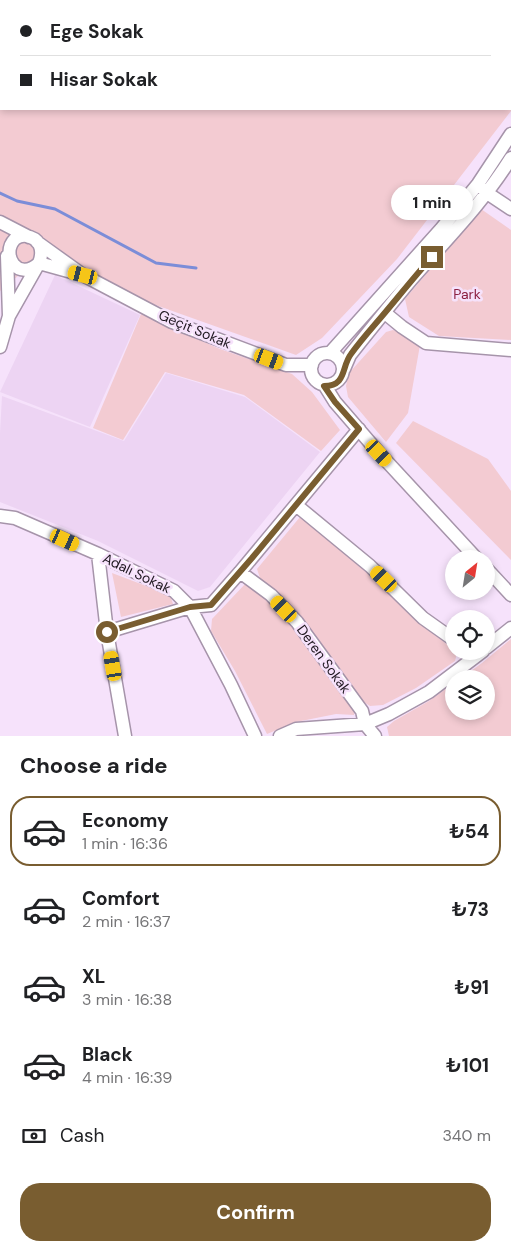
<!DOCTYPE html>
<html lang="en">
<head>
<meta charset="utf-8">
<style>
	body { margin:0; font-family:"DM Sans",sans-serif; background:#f2f2f2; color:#202124; height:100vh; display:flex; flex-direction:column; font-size:19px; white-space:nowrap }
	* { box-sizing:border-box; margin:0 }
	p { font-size:16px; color:#757577 }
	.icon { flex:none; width:28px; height:28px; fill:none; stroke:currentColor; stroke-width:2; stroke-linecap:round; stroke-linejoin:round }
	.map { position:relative; height:736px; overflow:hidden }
	.panel { display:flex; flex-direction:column; background:#fff; flex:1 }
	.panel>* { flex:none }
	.hud { position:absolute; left:0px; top:0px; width:511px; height:110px; box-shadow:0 2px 8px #0003; display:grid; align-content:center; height:110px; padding:0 20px; background:#fff }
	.needle { width:32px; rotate:30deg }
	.fabs { position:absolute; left:445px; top:550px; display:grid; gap:10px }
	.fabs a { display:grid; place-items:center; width:50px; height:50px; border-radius:50%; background:#fff; box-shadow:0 2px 8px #0003; font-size:25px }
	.end { position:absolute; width:22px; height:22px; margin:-11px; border:6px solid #795d30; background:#fff; box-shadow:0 0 0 2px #fff }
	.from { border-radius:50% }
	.bubble { position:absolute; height:35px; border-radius:18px; background:#fff; box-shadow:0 2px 8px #0003; font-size:16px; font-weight:700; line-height:35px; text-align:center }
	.car { position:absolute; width:15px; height:30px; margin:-15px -8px; border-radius:6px; box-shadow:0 0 4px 1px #0007; background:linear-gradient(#f5c518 24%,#345 0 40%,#f5c518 0 76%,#345 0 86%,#f5c518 0) }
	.hud b { display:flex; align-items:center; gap:18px; height:48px; font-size:19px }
	.hud b+b { border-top:1px solid #e0e0e0 }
	.hud i { width:12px; height:12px; background:#202124 }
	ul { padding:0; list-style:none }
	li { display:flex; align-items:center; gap:15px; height:70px; margin:0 10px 8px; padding:0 10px; border:2px solid transparent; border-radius:20px }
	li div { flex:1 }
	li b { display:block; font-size:19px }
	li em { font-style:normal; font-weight:700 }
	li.current { border-color:#795d30 }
	li>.icon { width:45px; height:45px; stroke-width:1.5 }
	h2 { padding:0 20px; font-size:22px; line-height:60px }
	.pay { display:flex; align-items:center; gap:12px; height:55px; padding:0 20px; font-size:19px }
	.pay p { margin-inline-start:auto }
	.primary-button { display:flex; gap:10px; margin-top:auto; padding:10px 20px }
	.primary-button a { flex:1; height:58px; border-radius:20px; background:#795d30; color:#fff; font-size:20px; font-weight:700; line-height:58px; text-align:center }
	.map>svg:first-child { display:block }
	.built { fill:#edd4f3 }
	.green { fill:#f3cbd2; fill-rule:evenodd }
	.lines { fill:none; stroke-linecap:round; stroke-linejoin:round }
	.stream { stroke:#7b8dd8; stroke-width:3 }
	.street-casing { stroke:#a694aa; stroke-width:15 }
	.street { stroke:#fff; stroke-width:12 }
	.route { stroke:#795d30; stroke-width:6 }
	.labels { text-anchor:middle; stroke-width:5; stroke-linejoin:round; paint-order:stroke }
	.park-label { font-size:14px; fill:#8c2043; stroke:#f6e2fb }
	.street-label { font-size:14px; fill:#1d161e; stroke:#f6e2fb }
</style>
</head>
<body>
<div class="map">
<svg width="511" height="736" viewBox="0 0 511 736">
	<rect width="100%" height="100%" fill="#f6e2fb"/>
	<path class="built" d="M55 275 140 315 90 427 0 392Z
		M166 373 245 397 320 452 210 587 198 591 98 541 0 502V433L2 396 124 441Z"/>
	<path class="green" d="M0 0H511V111L397 259 322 338 296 355 147 302 54 258 36 261 0 291ZM1 1H510V109H1Z
		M481 209 511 230V340L439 336 409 317 405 299Z
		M141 314 220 349 292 374 312 392 340 430 321 451 244 395 165 372 123 440 93 428Z
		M393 330 400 332 420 345 408 413 386 442 348 397 346 386 349 373 386 332Z
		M413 421 488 459 511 491V560L396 443Z
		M300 517 306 518 365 569 417 620 454 650V651L457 653 455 661 416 688 383 705 370 706 359 699 303 619 276 592 260 578 257 569Z
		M112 573 170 595 173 604 121 617Z
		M246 583 270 599 296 627 355 708 354 715 336 714 296 722 267 734 235 671 211 631 212 619Z
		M511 639V736H389L387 727 394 721 429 701 454 683V711H486V679H460L482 663Z"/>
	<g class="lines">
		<path class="stream" d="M0 193 17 201 55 209 156 263 196 268"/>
		<defs>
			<path id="street" d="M481 187 487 193 511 209
				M0 222 29 237
				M37 242 83 275 172 322 286 365H312
				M7 256 9 316
				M39 263 75 273
				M385 313 402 327 426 343 511 350
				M0 347 9 316 39 263C43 253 42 241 30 237 25 235 19 236 15 239 0 254 18 283 39 263
				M311 369a16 16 0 1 1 32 0a16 16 0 1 1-32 0Z
				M330 353 441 229 478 184 511 134
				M344 369 350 355C370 330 390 305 411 280 445 241 483 203 511 158
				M325 386 335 402 379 453 477 559
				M296 505 370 566 423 618 454 640
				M0 516 15 518 98 554 174 591 190 607 231 685 255 736
				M98 554 107 632 125 736
				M486 568 511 595
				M240 572 271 595 297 622 362 711 365 724 375 736
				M107 632 190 607 211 605 240 572 359 429
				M486 648 511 628
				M280 736 296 729 365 724 389 714 429 692 483 651"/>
		</defs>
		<use href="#street" class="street-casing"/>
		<use href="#street" class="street"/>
	</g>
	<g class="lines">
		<path class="route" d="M107 632 190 607 211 605 252 558 359 429 335 402 324 386C347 386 341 367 351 354 361 340 372 328 383 315 399 296 415 276 432 257"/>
	</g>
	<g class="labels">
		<g class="park-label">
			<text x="467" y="299">Park</text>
		</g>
		<g class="street-label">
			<text transform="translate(195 329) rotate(23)" y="5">Geçit Sokak</text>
			<text transform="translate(137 573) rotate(26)" y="5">Adalı Sokak</text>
			<text transform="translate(324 659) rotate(54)" y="5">Deren Sokak</text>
		</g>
	</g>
</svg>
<div class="fabs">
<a><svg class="needle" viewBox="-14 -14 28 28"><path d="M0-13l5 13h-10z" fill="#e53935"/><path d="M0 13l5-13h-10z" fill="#757577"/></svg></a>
<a><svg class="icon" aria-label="locate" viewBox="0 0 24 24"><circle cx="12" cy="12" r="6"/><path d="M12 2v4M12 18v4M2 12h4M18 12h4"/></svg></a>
<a><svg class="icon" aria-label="layers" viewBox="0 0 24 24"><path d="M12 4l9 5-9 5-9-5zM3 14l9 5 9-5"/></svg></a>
</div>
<i class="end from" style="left:107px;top:632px"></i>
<i class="end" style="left:432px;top:257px"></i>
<div class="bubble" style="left:391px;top:185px;width:82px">1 min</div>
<i class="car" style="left:83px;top:275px;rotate:284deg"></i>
<i class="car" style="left:269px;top:359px;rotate:111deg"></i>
<i class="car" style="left:379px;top:453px;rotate:137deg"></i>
<i class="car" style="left:65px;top:540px;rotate:114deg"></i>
<i class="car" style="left:384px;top:579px;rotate:314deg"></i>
<i class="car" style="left:284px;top:609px;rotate:316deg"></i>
<i class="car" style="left:113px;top:666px;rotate:350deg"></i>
<div class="hud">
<b><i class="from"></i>Ege Sokak</b>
<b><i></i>Hisar Sokak</b>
</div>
</div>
<section class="panel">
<h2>Choose a ride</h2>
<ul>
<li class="current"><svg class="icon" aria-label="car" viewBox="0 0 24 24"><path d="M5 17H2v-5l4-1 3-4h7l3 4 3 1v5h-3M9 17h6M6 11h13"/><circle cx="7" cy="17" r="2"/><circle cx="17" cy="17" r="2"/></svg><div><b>Economy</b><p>1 min · 16:36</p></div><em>₺54</em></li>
<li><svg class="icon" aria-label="car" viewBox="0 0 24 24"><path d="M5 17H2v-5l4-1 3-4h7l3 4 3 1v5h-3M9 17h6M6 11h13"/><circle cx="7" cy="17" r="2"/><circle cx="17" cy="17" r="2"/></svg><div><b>Comfort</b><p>2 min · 16:37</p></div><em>₺73</em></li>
<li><svg class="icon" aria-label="car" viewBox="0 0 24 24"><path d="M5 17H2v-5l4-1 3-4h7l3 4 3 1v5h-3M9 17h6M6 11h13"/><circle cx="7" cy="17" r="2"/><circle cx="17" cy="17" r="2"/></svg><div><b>XL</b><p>3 min · 16:38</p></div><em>₺91</em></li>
<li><svg class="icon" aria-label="car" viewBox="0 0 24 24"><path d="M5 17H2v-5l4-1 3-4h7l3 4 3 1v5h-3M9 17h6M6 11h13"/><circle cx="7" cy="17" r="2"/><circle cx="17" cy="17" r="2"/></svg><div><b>Black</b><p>4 min · 16:39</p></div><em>₺101</em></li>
</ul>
<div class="pay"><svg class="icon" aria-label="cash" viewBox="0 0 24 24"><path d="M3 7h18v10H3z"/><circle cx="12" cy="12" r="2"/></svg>Cash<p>340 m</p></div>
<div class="primary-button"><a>Confirm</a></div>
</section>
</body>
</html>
